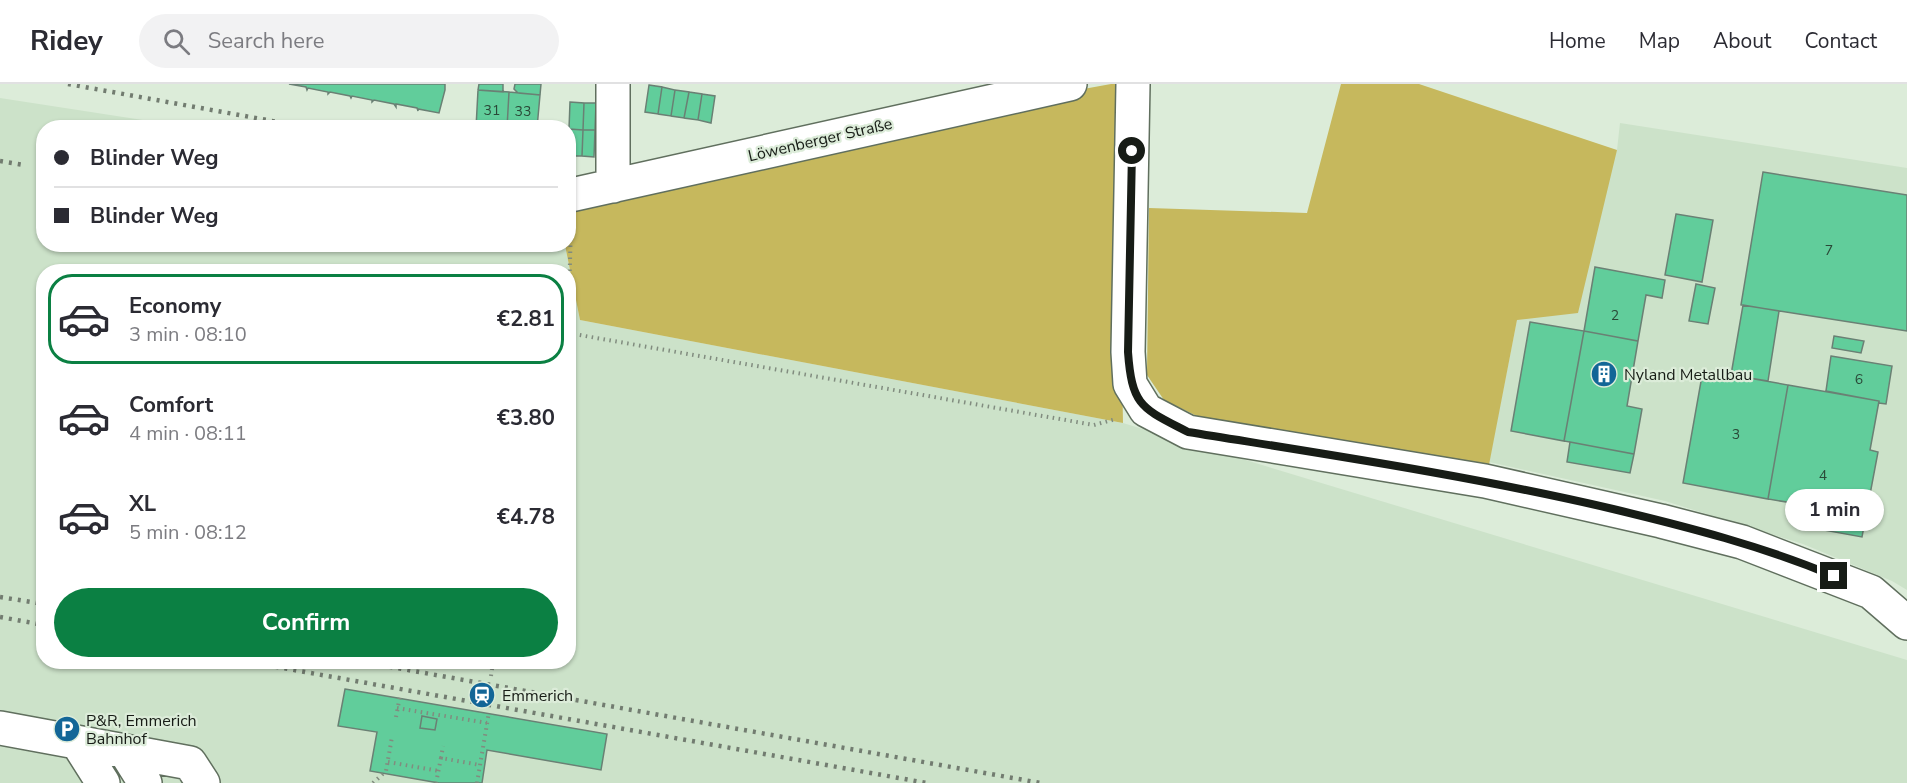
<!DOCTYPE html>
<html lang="en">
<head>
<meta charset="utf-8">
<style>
	body { margin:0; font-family:"Nunito Sans",sans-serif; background:#f2f2f3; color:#2b2b33; height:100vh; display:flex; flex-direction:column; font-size:22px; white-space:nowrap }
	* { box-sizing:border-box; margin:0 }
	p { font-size:20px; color:#7c7c81 }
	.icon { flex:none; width:33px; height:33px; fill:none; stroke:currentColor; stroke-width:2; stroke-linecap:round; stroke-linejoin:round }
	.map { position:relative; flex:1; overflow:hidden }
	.details { position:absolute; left:36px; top:180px; width:540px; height:405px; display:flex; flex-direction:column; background:#fff; border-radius:24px; box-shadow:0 2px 4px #0004 }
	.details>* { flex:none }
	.banner { position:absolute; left:36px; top:36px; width:540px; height:132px; border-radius:24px; box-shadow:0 2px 4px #0004; display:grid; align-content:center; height:132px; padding:0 18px; background:#fff }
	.end { position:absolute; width:27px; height:27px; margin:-14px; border:8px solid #171c16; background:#fff; box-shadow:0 0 0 3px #fff }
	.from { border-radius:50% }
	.bubble { position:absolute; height:42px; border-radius:21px; background:#fff; box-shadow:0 2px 4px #0004; font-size:20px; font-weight:700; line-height:42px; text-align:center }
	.banner b { display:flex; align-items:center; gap:21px; height:57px; font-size:22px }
	.banner b+b { border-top:2px solid #e1e1e2 }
	.banner i { width:15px; height:15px; background:#2b2b33 }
	ul { padding:10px 0 0; list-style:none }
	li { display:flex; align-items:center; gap:18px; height:90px; margin:0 12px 9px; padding:0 6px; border:3px solid transparent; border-radius:24px }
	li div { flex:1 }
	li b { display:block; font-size:22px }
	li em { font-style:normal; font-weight:700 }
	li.active { border-color:#0b8043 }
	li>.icon { width:54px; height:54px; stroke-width:1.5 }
	.primary-button { display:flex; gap:12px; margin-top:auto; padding:12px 18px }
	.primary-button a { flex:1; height:69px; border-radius:36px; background:#0b8043; color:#fff; font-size:24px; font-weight:700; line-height:69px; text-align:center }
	header { display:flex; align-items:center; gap:36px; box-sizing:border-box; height:84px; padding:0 30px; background:#fff; border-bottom:2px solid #e1e1e2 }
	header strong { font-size:28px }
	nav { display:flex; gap:33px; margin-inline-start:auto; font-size:21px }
	.search { width:420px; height:54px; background:#f2f2f3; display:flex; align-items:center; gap:15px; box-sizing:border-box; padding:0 21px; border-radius:33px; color:#7c7c81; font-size:22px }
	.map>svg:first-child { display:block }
	.built { fill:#cce2c9; fill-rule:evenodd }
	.green { fill:#c6b85d }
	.building { fill:#61cd9b; stroke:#6a8074; stroke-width:1.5 }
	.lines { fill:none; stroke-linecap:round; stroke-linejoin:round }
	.minor-casing { stroke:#606f5e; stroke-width:36 }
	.path { stroke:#818c7f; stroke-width:4; stroke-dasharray:1.5 4.5; stroke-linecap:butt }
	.minor { stroke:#fff; stroke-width:33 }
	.rail { stroke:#727c70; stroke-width:4.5; stroke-dasharray:3 6; stroke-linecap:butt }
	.route { stroke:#171c16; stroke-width:8 }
	.labels { text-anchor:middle; stroke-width:4.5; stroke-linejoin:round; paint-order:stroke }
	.number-label { font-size:14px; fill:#2a4837 }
	.street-label { font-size:16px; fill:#171c16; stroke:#dcecd9 }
	.poi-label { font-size:16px; fill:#171c16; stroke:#dcecd9; text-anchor:start }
</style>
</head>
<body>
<header>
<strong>Ridey</strong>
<div class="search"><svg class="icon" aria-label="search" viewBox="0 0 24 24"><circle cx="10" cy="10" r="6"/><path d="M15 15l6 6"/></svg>Search here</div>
<nav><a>Home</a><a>Map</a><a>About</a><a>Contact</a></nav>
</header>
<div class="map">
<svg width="1907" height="699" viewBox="0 0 1907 699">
	<rect width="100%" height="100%" fill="#dcecd9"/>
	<path class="built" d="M0 14 188 43 44 44V160L565 161 580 236 1123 339 1907 576V699H0ZM44 188H568V578H44Z
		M1620 39 1907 84V506L1892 497 1803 460 1665 417 1489 378 1517 236 1617 66Z"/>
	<path class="green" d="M1111 0H1117L1123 339 580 236 565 161 568 160 569 98Z
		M1341 0H1419L1617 66 1578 229 1517 236 1488 386 1201 334 1164 316 1147 291 1149 124 1307 129Z"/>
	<path class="building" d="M289 0H445V6L439 29 418 25V27L417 24 396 20V23L394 20 374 16 372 18V16L352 12 351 14 350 12 330 8 328 10V8L308 4 307 6 306 3Z
		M479 0H503V8L478 6Z
		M515 0H541L540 11 518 9 514 5Z
		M649 1 662 3 658 30 645 28Z
		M662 3 675 6 671 32 658 30Z
		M478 6 509 8 507 44H476Z
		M675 6 689 8 684 34 671 32Z
		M509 8 540 11 537 44H507Z
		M689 8 702 10 698 36 684 34Z
		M702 10 715 12 711 39 698 36Z
		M570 18 584 19 583 46 569 45Z
		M584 19H596L595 46H583Z
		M569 45 583 46 582 72H568Z
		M583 46H595L594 73 582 72Z
		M1763 88 1907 111V247L1741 221Z
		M1676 130 1713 136 1702 198 1665 191Z
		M1595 183 1665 196 1662 214 1646 211 1638 257 1584 247Z
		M1696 200 1715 204 1708 240 1689 237Z
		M1743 221 1779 227 1768 297 1731 291Z
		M1530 238 1584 247 1564 357 1511 347Z
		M1584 247 1638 257 1627 322 1642 325 1634 370 1564 357Z
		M1834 252 1864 257 1861 269 1832 264Z
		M1831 272 1892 282 1886 320 1879 319V317L1826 307Z
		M1703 286 1788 301 1768 415 1683 399Z
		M1788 301 1879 317 1870 366 1878 368 1862 453 1807 443 1811 422 1768 415Z
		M1570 358 1634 370 1630 389 1567 378Z
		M345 605 607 650 601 686 487 666 482 699H439L370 687 377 648 338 642Z
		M422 632 437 635 435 646 420 644Z"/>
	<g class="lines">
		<defs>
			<path id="minor" d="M1133 0 1128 268 1130 300 1146 326 1188 348 1485 397 1661 437 1742 458 1871 508 1907 539
				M613 102V0
				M571 111 1070 0
				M0 644 190 679 203 699
				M77 658 103 699
				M125 667 145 699"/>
		</defs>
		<use href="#minor" class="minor-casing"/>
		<path class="path" d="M568 247 571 142
			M568 249 1094 341 1116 335
			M491 592 493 578
			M397 624 487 639
			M396 633 400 612
			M441 674 443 662
			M388 678 439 687
			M373 699 386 687 392 653
			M436 699 441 674 480 681
			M477 699 489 628"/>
		<use href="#minor" class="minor"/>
		<path class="rail" d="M68 0 311 44
			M0 77 24 81
			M0 513 44 520
			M0 533 44 541
			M249 578 927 699
			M363 578 1041 699"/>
	</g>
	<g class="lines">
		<path class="route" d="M1132 67 1128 268C1132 323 1142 324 1188 348 1330 371 1472 392 1613 425 1688 443 1762 462 1834 492"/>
	</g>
	<defs>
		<symbol id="building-disc" viewBox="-11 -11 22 22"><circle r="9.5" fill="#136697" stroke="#dcecd9"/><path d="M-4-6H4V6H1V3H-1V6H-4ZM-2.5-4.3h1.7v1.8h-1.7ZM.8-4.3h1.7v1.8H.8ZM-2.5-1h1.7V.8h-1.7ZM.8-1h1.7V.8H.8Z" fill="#fff"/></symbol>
		<symbol id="station-disc" viewBox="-11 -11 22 22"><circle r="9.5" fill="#136697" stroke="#dcecd9"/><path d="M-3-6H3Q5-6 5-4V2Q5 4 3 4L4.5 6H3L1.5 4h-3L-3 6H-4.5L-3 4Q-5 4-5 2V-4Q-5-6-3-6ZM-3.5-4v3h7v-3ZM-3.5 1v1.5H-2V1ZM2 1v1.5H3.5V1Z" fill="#fff"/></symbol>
		<symbol id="parking-disc" viewBox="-11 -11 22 22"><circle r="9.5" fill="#136697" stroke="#dcecd9"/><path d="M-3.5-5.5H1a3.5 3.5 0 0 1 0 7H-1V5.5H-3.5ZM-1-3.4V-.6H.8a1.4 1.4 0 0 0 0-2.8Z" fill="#fff"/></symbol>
	</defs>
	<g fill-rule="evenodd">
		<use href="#building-disc" x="1589" y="275" width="30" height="30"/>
		<use href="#station-disc" x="467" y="596" width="30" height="30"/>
		<use href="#parking-disc" x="52" y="630" width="30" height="30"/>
	</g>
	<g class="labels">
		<g class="number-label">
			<text x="492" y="31">31</text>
			<text x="523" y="32">33</text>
			<text x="1829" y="171">7</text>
			<text x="1615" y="236">2</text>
			<text x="1859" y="300">6</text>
			<text x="1736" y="355">3</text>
			<text x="1823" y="396">4</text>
		</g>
		<g class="street-label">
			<text transform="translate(820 55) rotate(-13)" y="6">Löwenberger Straße</text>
		</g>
		<g class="poi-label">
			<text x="1624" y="296">Nyland Metallbau</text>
			<text x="502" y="617">Emmerich</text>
			<text x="86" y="642">P&amp;R, Emmerich<tspan x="86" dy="18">Bahnhof</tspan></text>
		</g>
	</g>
</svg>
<i class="end from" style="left:1132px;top:67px"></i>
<i class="end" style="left:1834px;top:492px"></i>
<div class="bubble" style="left:1785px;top:405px;width:99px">1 min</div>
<div class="banner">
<b><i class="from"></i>Blinder Weg</b>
<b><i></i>Blinder Weg</b>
</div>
<section class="details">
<ul>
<li class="active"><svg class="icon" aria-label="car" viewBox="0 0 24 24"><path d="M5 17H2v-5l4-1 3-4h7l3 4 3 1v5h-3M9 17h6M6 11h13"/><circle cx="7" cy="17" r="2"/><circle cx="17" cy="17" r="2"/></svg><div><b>Economy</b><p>3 min · 08:10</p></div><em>€2.81</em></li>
<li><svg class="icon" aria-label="car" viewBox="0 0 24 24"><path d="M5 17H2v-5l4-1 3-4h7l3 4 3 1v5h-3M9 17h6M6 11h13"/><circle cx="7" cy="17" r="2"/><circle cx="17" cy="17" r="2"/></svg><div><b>Comfort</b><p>4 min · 08:11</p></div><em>€3.80</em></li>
<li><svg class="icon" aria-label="car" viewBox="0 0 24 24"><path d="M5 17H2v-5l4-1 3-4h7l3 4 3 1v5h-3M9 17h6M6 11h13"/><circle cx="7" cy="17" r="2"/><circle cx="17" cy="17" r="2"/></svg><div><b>XL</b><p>5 min · 08:12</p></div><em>€4.78</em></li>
</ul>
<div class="primary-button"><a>Confirm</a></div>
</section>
</div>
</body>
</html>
